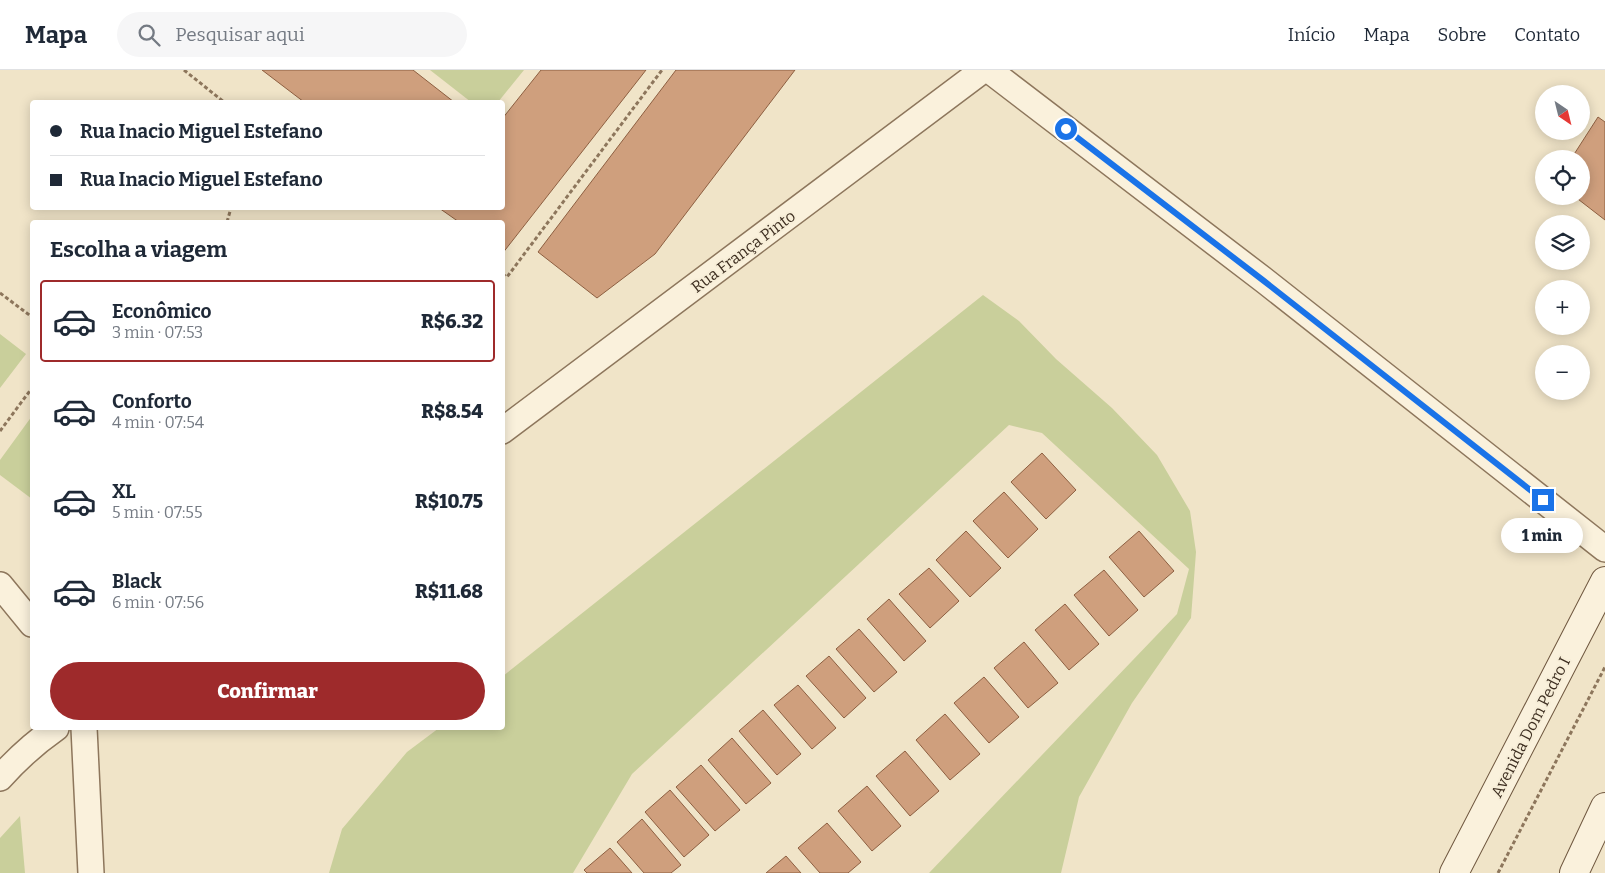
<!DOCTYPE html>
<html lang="pt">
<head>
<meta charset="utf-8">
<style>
	body { margin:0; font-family:Bitter,serif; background:#f6f6f7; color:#1f2937; height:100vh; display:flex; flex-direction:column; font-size:19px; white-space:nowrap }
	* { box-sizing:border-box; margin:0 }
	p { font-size:16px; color:#747a83 }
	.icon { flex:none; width:28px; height:28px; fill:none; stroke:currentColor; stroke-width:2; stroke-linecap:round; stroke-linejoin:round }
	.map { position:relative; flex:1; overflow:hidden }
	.side { position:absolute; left:30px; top:150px; width:475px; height:510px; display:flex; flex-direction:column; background:#fff; border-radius:5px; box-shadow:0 2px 12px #0003 }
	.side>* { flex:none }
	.banner { position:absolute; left:30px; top:30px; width:475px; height:110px; border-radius:5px; box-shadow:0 2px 12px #0003; display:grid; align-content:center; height:110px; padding:0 20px; background:#fff }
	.needle { width:32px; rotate:145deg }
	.buttons { position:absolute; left:1535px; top:15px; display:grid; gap:10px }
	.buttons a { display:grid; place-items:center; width:55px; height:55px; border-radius:50%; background:#fff; box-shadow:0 2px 12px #0003; font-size:25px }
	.end { position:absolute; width:22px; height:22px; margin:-11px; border:6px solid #1a73e8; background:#fff; box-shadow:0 0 0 2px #fff }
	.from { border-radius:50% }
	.bubble { position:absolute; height:35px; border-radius:18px; background:#fff; box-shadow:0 2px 12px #0003; font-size:16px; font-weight:800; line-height:35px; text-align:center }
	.banner b { display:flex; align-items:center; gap:18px; height:48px; font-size:19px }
	.banner b+b { border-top:1px solid #e0e1e3 }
	.banner i { width:12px; height:12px; background:#1f2937 }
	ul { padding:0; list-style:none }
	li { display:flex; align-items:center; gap:15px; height:82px; margin:0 10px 8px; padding:0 10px; border:2px solid transparent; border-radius:5px }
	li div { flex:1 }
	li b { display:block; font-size:19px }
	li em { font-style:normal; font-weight:800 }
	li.selected { border-color:#9e2a2b }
	li>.icon { width:45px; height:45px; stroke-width:1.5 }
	h2 { padding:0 20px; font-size:22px; line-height:60px }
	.primary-button { display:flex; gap:10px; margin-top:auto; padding:10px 20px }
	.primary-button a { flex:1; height:58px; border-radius:30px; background:#9e2a2b; color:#fff; font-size:20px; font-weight:800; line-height:58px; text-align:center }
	header { display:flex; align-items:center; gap:30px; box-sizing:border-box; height:70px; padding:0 25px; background:#fff; border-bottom:1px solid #e0e1e3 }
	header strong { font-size:24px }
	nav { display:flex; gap:28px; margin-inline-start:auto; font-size:18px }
	.search { width:350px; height:45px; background:#f6f6f7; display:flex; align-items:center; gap:12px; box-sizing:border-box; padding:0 18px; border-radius:28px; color:#747a83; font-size:19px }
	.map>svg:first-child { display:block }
	.green { fill:#c9cf9b }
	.building { fill:#cf9f7d; stroke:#8d5f41 }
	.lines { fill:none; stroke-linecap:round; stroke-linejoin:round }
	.street-casing { stroke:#8d765c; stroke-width:28 }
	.secondary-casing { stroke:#6f573f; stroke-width:30 }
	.path { stroke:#8d765c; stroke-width:3; stroke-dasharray:4 2.5; stroke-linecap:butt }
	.street { stroke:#faf1dc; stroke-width:25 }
	.secondary { stroke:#faf1dc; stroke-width:28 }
	.route { stroke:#1a73e8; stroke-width:6 }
	.labels { text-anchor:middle; stroke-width:4; stroke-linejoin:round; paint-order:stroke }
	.street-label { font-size:16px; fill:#3d2e20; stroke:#f7eed8 }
</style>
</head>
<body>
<header>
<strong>Mapa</strong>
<div class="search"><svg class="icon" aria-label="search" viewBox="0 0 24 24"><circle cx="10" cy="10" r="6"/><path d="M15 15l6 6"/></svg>Pesquisar aqui</div>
<nav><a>Início</a><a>Mapa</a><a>Sobre</a><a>Contato</a></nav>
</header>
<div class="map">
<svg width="1605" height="803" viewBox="0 0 1605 803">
	<rect width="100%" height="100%" fill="#f0e4c8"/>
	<path class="green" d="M430 0H524L498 32H471Z
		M983 225 1019 251 1056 289 1112 338 1157 385 1190 441 1196 482 1191 548 1132 633 1079 727 1061 803H929L1177 544 1189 499 1042 363 1009 355 632 704 573 803H329L342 759 407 682 439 658H502L503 606Z
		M0 264 26 284 0 318Z
		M32 346V429L0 405V390Z
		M20 746 25 803H0V768Z"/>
	<path class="building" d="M262 0H413L454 32H304Z
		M541 0H646L502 184V152H459L439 138H502V49Z
		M676 0H795L655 184 597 228 538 182Z
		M1598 47 1605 52V150L1574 126H1581V89H1571Z
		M1042 383 1076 420 1046 449 1011 412Z
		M1004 422 1038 459 1008 488 973 451Z
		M966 461 1001 498 970 527 936 490Z
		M1139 461 1174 501 1144 527 1109 487Z
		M929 498 959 531 930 558 899 524Z
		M1104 500 1138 540 1109 566 1074 525Z
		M889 529 926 571 904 591 867 549Z
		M1065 534 1099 574 1069 600 1035 560Z
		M859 559 897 602 874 622 836 579Z
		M1024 572 1058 613 1028 638 994 598Z
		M829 586 866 628 844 648 806 606Z
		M984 607 1019 647 989 673 954 633Z
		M798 615 836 658 812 679 774 635Z
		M763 640 801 684 777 705 739 661Z
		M945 644 980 684 950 710 916 670Z
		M732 668 771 713 746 734 708 690Z
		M905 681 939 721 910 746 876 706Z
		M701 695 740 740 715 761 676 717Z
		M867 716 901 756 872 781 838 741Z
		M670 720 709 765 684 787 645 742Z
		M642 749 681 795 671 803H644L617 772Z
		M827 753 861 792 848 803H820L798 778Z
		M610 778 632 803H587L584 800Z
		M786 786 801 803H766Z"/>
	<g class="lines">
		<defs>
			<path id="street" d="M989 0 1265 211 1605 479
				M502 361 983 0
				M0 515 32 554
				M84 658 91 803
				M0 708C16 690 36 672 56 658"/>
			<path id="secondary" d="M1454 803 1605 511
				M1574 803 1605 737"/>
		</defs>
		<use href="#street" class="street-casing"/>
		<use href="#secondary" class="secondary-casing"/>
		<path class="path" d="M184 0 224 32
			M227 152 231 138
			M502 204 507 207 662 0
			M0 223 32 247
			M0 361 32 318
			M1498 803 1605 597"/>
		<use href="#street" class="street"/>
		<use href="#secondary" class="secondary"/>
	</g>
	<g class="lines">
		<path class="route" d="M1066 59 1264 211 1543 430"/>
	</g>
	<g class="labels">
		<g class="street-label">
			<text transform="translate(743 181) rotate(-37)" y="6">Rua França Pinto</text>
			<text transform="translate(1530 657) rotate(-63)" y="6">Avenida Dom Pedro I</text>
		</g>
	</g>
</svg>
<div class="buttons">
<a><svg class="needle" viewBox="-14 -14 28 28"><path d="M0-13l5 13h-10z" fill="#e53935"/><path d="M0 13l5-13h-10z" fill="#747a83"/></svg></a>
<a><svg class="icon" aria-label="locate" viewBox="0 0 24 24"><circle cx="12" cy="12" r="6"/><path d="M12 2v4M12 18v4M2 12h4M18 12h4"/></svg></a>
<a><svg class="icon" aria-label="layers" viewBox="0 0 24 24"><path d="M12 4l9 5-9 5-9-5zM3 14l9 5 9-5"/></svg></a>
<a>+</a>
<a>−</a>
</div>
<i class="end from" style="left:1066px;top:59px"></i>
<i class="end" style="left:1543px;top:430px"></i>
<div class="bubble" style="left:1501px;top:448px;width:82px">1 min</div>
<div class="banner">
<b><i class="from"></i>Rua Inacio Miguel Estefano</b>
<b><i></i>Rua Inacio Miguel Estefano</b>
</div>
<section class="side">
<h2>Escolha a viagem</h2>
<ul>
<li class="selected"><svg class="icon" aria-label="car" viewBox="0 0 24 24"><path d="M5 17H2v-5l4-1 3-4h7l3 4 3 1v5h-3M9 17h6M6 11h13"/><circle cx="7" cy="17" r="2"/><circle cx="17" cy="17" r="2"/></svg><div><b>Econômico</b><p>3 min · 07:53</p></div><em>R$6.32</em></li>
<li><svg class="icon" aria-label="car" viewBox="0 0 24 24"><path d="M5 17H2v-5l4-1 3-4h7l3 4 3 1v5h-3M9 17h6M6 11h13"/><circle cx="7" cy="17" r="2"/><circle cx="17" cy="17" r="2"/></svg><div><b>Conforto</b><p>4 min · 07:54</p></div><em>R$8.54</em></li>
<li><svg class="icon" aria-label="car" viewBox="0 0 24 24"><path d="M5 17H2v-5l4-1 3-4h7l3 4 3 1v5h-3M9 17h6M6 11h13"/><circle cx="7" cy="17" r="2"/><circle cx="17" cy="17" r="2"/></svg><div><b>XL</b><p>5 min · 07:55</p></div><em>R$10.75</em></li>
<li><svg class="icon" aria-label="car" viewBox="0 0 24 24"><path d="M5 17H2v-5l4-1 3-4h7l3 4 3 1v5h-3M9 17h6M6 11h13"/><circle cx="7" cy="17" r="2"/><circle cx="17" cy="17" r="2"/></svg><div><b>Black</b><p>6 min · 07:56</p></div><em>R$11.68</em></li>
</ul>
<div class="primary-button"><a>Confirmar</a></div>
</section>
</div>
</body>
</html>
